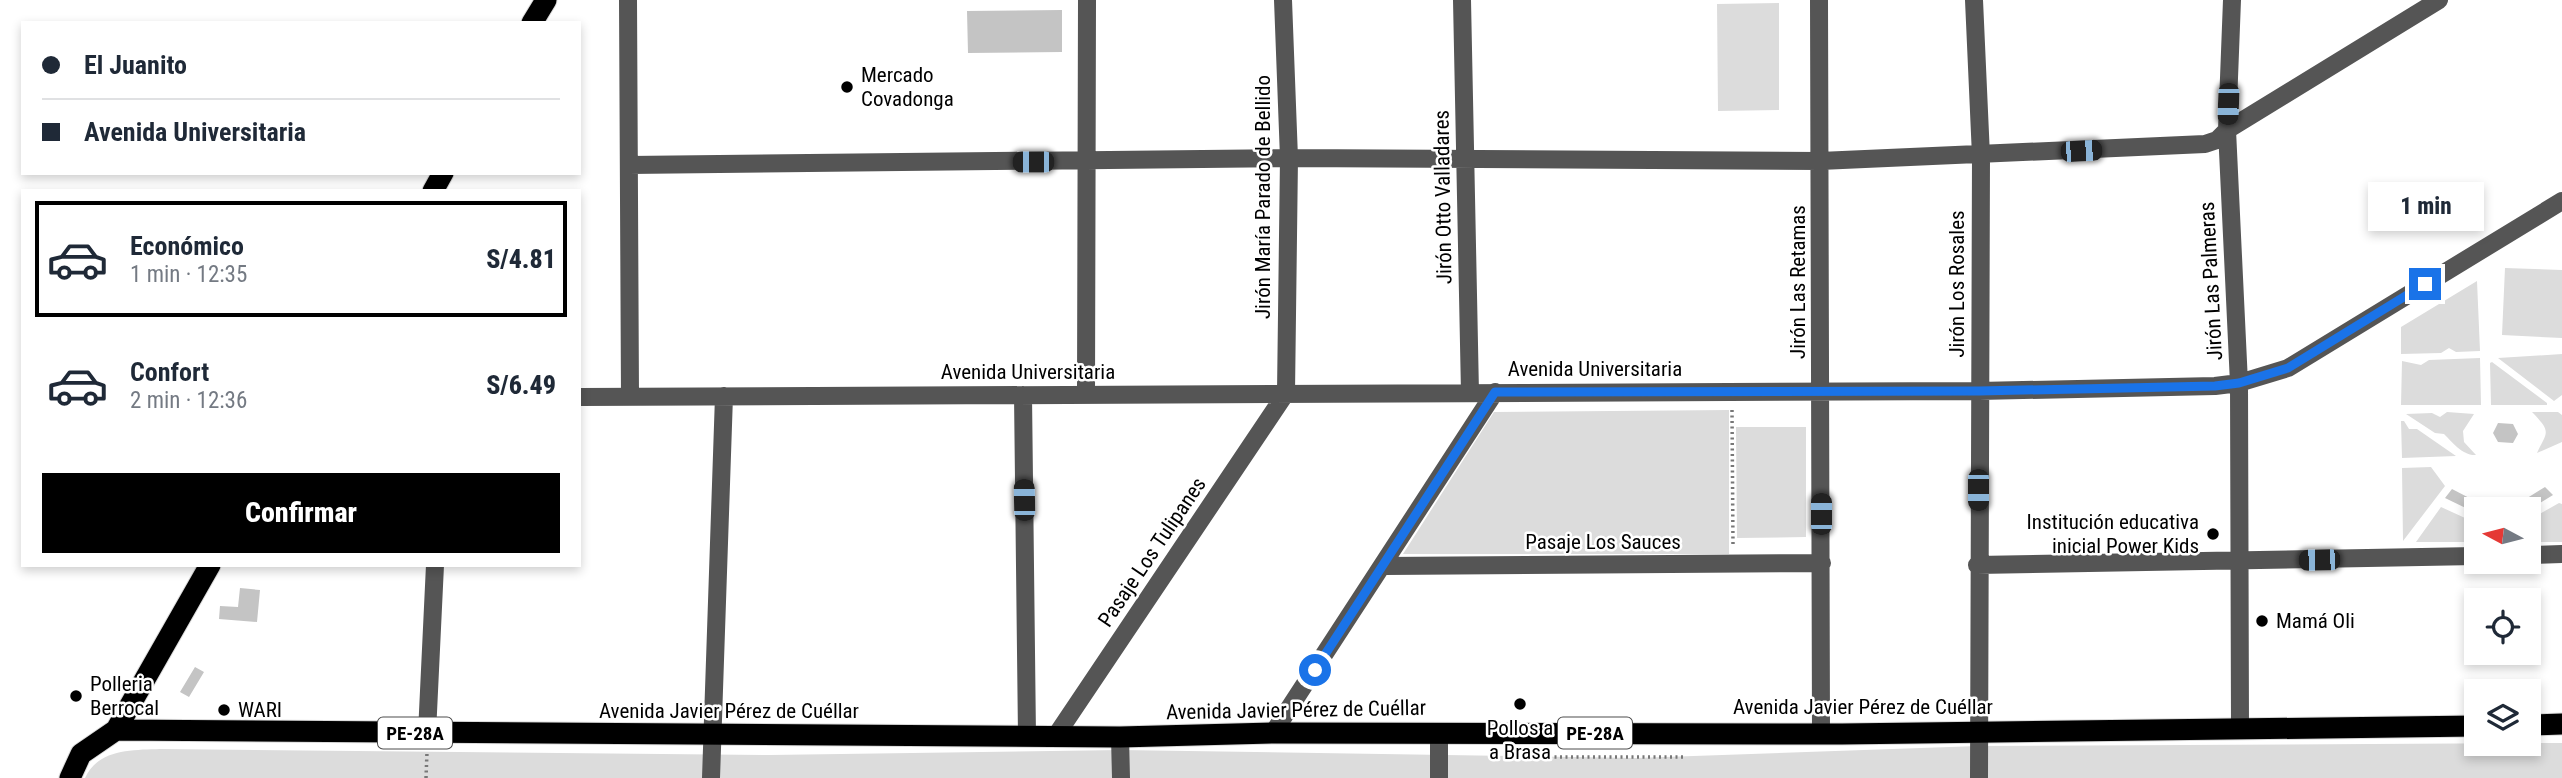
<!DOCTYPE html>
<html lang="es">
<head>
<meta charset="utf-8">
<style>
	body { margin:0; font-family:"Roboto Condensed",sans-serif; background:#f6f6f7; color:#1f2937; height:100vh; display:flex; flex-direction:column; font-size:26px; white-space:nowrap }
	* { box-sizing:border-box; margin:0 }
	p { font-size:23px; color:#747a83 }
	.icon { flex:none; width:38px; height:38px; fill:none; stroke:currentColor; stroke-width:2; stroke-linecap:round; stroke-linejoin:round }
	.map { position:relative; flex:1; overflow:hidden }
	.drawer { position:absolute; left:21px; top:189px; width:560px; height:378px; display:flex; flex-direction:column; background:#fff; border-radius:0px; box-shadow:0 4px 10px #0003 }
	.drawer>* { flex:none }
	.banner { position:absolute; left:21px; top:21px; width:560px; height:154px; border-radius:0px; box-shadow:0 4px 10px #0003; display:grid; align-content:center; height:154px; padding:0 21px; background:#fff }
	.needle { width:46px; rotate:277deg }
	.buttons { position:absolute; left:2464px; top:497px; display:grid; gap:14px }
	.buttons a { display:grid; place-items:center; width:77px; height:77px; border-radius:0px; background:#fff; box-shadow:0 4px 10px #0003; font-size:35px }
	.end { position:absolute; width:32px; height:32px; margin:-16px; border:9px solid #1a73e8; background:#fff; box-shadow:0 0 0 4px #fff }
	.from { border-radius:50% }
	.bubble { position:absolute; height:49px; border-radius:0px; background:#fff; box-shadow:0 4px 10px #0003; font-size:23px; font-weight:800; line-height:49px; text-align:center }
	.car { position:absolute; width:21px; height:42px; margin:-21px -10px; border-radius:9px; box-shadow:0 0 5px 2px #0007; background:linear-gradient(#222 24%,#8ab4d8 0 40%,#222 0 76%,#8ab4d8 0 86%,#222 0) }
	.banner b { display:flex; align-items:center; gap:24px; height:66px; font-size:26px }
	.banner b+b { border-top:2px solid #e0e1e3 }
	.banner i { width:18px; height:18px; background:#1f2937 }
	ul { padding:12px 0 0; list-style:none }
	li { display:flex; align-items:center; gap:21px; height:116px; margin:0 14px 10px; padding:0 7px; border:4px solid transparent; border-radius:0px }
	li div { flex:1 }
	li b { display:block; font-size:26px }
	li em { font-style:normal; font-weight:800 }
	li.on { border-color:#000 }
	li>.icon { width:63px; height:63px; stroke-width:1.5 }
	.cta { display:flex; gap:14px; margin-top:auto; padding:14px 21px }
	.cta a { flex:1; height:80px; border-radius:0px; background:#000; color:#fff; font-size:28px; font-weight:800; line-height:80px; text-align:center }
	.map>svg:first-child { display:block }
	.green { fill:#dcdcdc }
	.building { fill:#c4c4c4 }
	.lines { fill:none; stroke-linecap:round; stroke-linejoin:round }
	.highway-casing { stroke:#dbdbdb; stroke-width:23 }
	.path { stroke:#777; stroke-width:3.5; stroke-dasharray:2 3.5; stroke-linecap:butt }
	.minor { stroke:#555; stroke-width:18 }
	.highway { stroke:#000; stroke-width:21 }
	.route { stroke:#1a73e8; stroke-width:9 }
	.poi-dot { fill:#000; stroke:#fff; stroke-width:2.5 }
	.labels { text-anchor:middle; stroke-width:5; stroke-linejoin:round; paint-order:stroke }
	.shield { fill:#fff; stroke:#4c4c4c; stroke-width:2 }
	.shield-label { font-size:19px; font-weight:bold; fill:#000 }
	.poi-label { font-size:21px; fill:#000; stroke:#fff; text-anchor:start }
	.street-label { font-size:21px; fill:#000; stroke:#fff }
</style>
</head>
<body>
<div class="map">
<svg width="2562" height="778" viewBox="0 0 2562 778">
	<rect width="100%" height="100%" fill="#fff"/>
	<path class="green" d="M1779 3V110L1718 111 1717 4Z
		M2505 268 2562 270V338L2502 335Z
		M2477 281 2480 351 2456 352 2449 348 2441 353 2401 354V327Z
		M2562 354V395L2554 401 2498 358Z
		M2480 358 2481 405H2401L2402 361 2421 365 2429 360Z
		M2492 362 2547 403V405H2491L2490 363Z
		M1729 410V554H1403L1494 412Z
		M2447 412 2474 414 2463 431 2464 442 2476 455C2463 456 2452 442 2444 434L2435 433 2406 414 2432 413 2440 417Z
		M2558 412 2562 415V442L2537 453C2547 431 2552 433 2532 412Z
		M2401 421H2404L2409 429H2417L2456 456 2402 458Z
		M1736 427H1806V537L1737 538Z
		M2431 467 2445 486 2403 541 2402 468Z
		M2559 503 2562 504V542H2529V520Z
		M2441 507 2476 523V542H2416Z
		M2562 743V778H85C98 749 132 750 160 749L770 755 1121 750 1636 758 1978 746Z"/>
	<path class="building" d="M1062 10V52L968 53 967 11Z
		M2498 423 2513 424 2518 434 2513 443 2498 442 2493 433Z
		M2545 487 2553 495 2530 509H2476V513L2445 498 2452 489 2479 503 2501 505 2524 500Z
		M240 588 260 590 257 622 219 619 220 606 238 607Z
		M195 667 204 672 189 697 180 692Z"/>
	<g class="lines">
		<defs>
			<path id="highway" d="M532 23 546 0
				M433 191 443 173
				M2529 725 2562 724
				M116 730 1120 737 1273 733 1842 734 2476 726
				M70 778 81 754 116 730 210 565"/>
		</defs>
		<use href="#highway" class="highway-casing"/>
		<path class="path" d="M1732 410 1733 546
			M1516 757H1683
			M426 778 427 752"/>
		<path class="minor" d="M628 0 630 397
			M1462 0 1470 393
			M1819 0 1821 732
			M1974 0 1981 156 1979 778
			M2232 0 2227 130 2239 383 2240 729
			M629 165 1289 158 1820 161 2205 144 2217 140 2227 130 2439 0
			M1086 394 1087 0
			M1023 395 1027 737
			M579 397 1979 391 2215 386 2239 383 2288 368 2562 201
			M2529 555 2562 554
			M1977 565 2476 556
			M1384 566 1822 563
			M427 733 435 565
			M1273 733 1495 392
			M1439 733V778
			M1055 737 1286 393 1289 158 1283 0
			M1120 737 1121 778
			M711 778 724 396"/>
		<use href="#highway" class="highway"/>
	</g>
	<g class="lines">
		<path class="route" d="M1315 670 1495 392 1979 391 2215 386 2239 383 2288 368 2425 284"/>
	</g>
	<g class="poi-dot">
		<circle cx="847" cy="87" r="7"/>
		<circle cx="2213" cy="534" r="7"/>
		<circle cx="2262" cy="621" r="7"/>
		<circle cx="76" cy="696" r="7"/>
		<circle cx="1520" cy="704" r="7"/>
		<circle cx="224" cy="710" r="7"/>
	</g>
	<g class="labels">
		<g class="shield">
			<rect x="378" y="717.5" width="74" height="31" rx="5"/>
			<rect x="1558" y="717.5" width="74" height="31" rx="5"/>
		</g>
		<g class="shield-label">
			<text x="415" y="740">PE-28A</text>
			<text x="1595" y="740">PE-28A</text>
		</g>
		<g class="poi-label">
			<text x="861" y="82">Mercado<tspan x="861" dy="24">Covadonga</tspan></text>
			<text x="2199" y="529" text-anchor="end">Institución educativa<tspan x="2199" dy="24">inicial Power Kids</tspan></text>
			<text x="2276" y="628">Mamá Oli</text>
			<text x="90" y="691">Polleria<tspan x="90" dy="24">Berrocal</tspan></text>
			<text x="238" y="717">WARI</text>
			<text x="1520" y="735" text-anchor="middle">Pollos a<tspan x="1520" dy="24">a Brasa</tspan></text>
		</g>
		<g class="street-label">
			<text transform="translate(1263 197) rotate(-90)" y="7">Jirón María Parado de Bellido</text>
			<text transform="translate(1443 197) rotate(-91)" y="7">Jirón Otto Valladares</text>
			<text transform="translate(2211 281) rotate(-93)" y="7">Jirón Las Palmeras</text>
			<text transform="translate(1798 282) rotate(-90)" y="7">Jirón Las Retamas</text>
			<text transform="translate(1957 284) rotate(-90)" y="7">Jirón Los Rosales</text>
			<text x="1595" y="376">Avenida Universitaria</text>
			<text x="1028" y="379">Avenida Universitaria</text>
			<text x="1603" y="549">Pasaje Los Sauces</text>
			<text transform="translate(1152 552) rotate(-56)" y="7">Pasaje Los Tulipanes</text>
			<text x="1863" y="714">Avenida Javier Pérez de Cuéllar</text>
			<text transform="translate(1296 710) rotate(-1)" y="7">Avenida Javier Pérez de Cuéllar</text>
			<text x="729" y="718">Avenida Javier Pérez de Cuéllar</text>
		</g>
	</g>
</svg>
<div class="buttons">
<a><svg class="needle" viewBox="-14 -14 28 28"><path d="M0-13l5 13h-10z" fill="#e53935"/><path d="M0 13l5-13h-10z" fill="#747a83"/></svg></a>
<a><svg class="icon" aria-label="locate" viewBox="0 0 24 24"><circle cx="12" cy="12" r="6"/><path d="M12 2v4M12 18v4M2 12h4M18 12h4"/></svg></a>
<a><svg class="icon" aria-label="layers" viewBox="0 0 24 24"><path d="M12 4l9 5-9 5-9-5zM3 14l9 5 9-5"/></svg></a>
</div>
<i class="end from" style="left:1315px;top:670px"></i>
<i class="end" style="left:2425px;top:284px"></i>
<div class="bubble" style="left:2368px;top:182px;width:116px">1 min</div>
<i class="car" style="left:2228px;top:104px;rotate:182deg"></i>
<i class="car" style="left:2081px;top:151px;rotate:87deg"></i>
<i class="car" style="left:1033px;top:162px;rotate:270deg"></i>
<i class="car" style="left:1978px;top:490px;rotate:180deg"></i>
<i class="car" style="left:1024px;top:500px;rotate:359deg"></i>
<i class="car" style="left:1821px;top:514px;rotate:0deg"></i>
<i class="car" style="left:2319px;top:560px;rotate:269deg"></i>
<div class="banner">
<b><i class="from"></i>El Juanito</b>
<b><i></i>Avenida Universitaria</b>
</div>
<section class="drawer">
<ul>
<li class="on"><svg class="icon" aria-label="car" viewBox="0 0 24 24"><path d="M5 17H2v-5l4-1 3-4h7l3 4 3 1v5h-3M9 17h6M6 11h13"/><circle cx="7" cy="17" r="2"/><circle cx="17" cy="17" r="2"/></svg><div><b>Económico</b><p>1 min · 12:35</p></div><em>S/4.81</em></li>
<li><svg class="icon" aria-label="car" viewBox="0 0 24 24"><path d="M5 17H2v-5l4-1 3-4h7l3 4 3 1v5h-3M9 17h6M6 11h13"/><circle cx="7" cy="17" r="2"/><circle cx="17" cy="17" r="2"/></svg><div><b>Confort</b><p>2 min · 12:36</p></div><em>S/6.49</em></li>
</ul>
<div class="cta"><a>Confirmar</a></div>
</section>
</div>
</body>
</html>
